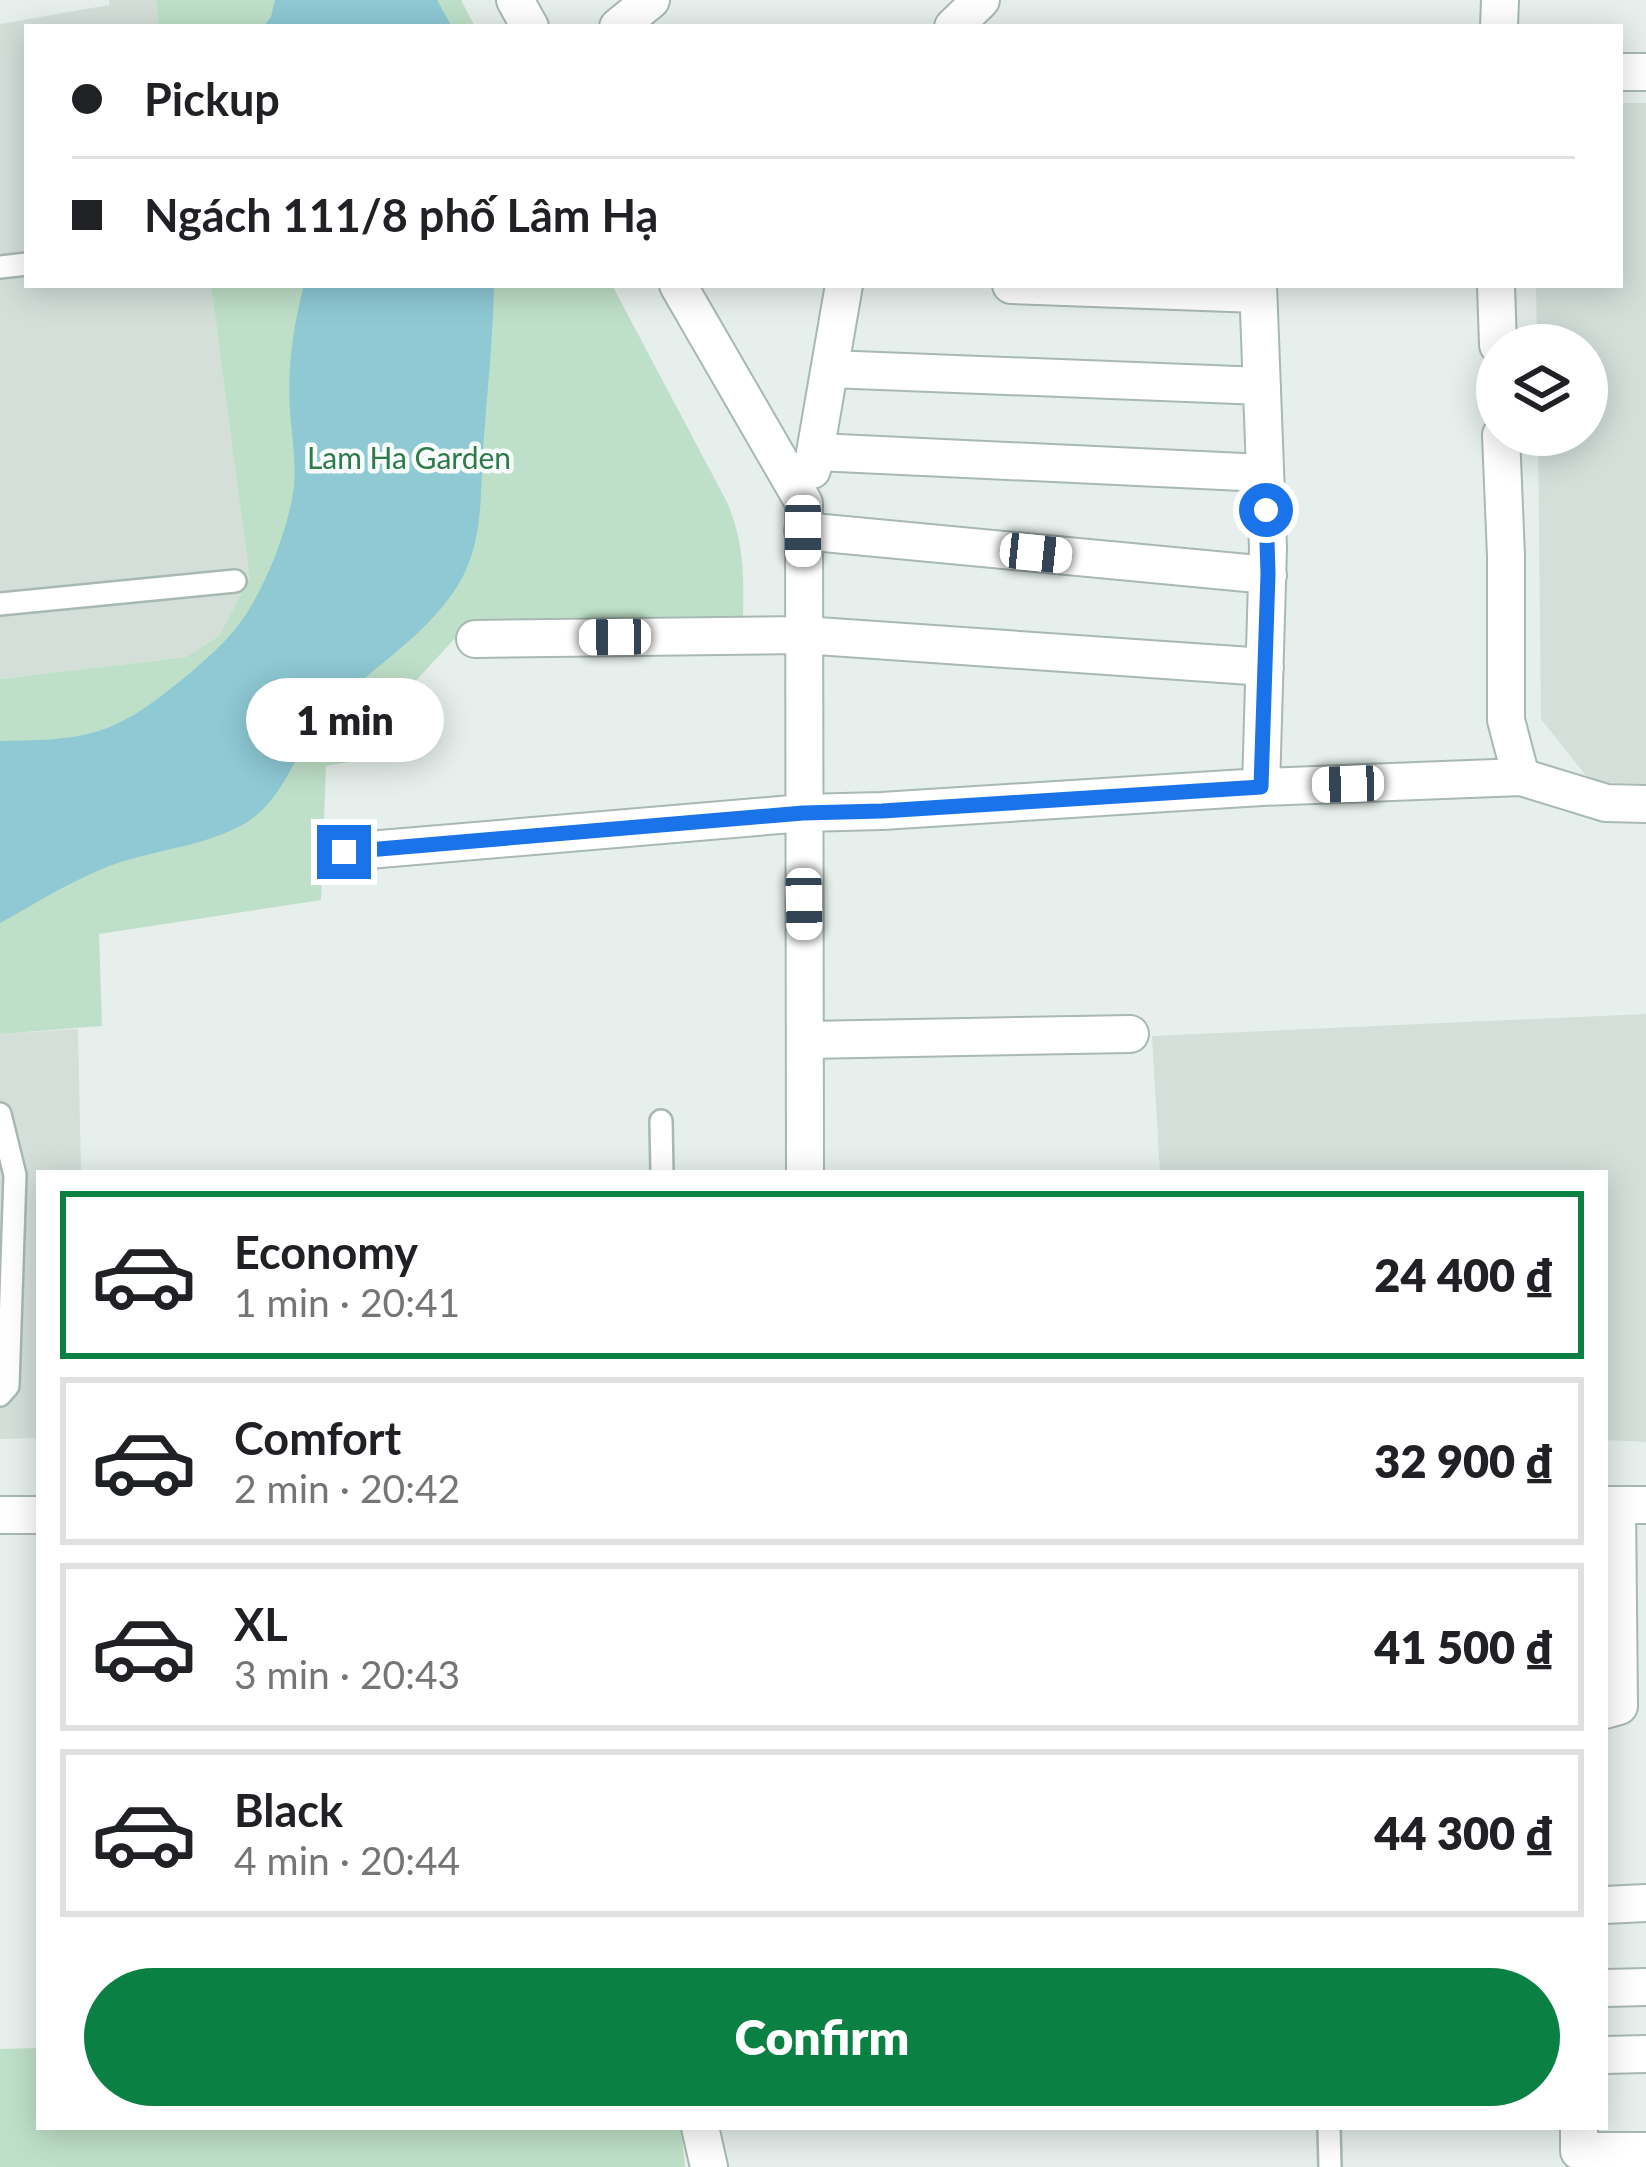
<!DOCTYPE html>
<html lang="en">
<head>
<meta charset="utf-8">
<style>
	body { margin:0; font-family:Lato,sans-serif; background:#f6f6f6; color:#202124; height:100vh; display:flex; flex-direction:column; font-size:45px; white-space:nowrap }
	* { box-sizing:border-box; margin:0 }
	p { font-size:39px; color:#757577 }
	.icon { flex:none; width:66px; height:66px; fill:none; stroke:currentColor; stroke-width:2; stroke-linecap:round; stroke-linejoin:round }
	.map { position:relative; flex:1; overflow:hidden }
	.side { position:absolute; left:36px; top:1170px; width:1572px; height:960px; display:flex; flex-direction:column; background:#fff; border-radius:0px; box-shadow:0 6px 30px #0003 }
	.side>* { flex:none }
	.hud { position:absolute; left:24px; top:24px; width:1599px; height:264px; border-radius:0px; box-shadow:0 6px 30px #0003; display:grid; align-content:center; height:264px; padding:0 48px; background:#fff }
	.controls { position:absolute; left:1476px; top:324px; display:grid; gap:24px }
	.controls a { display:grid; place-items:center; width:132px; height:132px; border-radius:50%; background:#fff; box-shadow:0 6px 30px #0003; font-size:60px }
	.end { position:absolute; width:54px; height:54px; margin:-27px; border:15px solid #1a73e8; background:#fff; box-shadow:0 0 0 6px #fff }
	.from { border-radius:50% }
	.bubble { position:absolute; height:84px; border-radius:42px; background:#fff; box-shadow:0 6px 30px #0003; font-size:39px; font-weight:800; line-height:84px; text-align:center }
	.car { position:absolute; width:36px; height:72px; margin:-36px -18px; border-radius:15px; box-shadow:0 0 9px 3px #0007; background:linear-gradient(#fff 24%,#345 0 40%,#fff 0 76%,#345 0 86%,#fff 0) }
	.hud b { display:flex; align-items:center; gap:42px; height:114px; font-size:45px }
	.hud b+b { border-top:3px solid #e0e0e0 }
	.hud i { width:30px; height:30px; background:#202124 }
	ul { padding:21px 0 0; list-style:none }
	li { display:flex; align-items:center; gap:36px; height:168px; margin:0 24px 18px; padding:0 24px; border:6px solid #e0e0e0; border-radius:0px }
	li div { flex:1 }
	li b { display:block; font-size:45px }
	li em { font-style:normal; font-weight:800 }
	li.selected { border-color:#0b8043 }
	li>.icon { width:108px; height:108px; stroke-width:1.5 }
	.primary-button { display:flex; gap:24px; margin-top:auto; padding:24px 48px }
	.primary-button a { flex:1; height:138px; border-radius:72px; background:#0b8043; color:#fff; font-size:48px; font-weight:800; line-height:138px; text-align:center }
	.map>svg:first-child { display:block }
	.built { fill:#d4dfda }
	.green { fill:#bfe0c8 }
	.water { fill:#8ec9d4 }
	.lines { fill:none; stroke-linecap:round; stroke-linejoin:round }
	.service-casing { stroke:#a8b8b2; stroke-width:26 }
	.minor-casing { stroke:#a8b8b2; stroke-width:40 }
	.tertiary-casing { stroke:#a8b8b2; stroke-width:40 }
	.service { stroke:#fff; stroke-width:21 }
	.minor { stroke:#fff; stroke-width:36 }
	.tertiary { stroke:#fff; stroke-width:36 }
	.route { stroke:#1a73e8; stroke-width:15 }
	.labels { text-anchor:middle; stroke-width:9; stroke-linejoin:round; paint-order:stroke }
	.park-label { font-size:30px; fill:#2d7a4b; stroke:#f7fbf9 }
</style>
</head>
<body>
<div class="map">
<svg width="1646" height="2167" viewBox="0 0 1646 2167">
	<rect width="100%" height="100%" fill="#e6efeb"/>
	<path class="built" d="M109 0H156L159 27H27V285H211L251 578 219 636 186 657 0 679V24L109 5Z
		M1620 103H1646V784L1591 782 1541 719 1538 435H1587V345H1537L1536 285H1620Z
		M1646 1014V1442L1605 1440V1173H1160L1152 1036Z
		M78 1029 81 1173H39V1438L0 1439V1034Z"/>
	<path class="green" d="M156 0H461L475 27H159Z
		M211 285H612L728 504C744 545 744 574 743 617L472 620 411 686 408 752 326 766 321 900 99 934 102 1026 0 1034V679L186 657 219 636 250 578Z
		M39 2048V2127H681L685 2167H0V2049Z"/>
	<path class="water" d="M275 0H437L452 27H263L271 17Z
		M304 285H494C493 340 487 394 483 449 480 502 484 552 450 597 416 644 363 673 325 716 293 752 286 799 244 824 208 844 169 848 131 859 84 872 42 900 0 923V741C34 740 66 741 99 731 132 720 158 699 184 678 205 660 227 642 242 620 265 588 287 532 293 493 297 466 292 439 290 411 287 368 293 327 304 285Z"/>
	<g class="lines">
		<defs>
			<path id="service" d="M0 267 27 264
				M0 604 235 581
				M0 1114 15 1175 8 1386 0 1395
				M661 1121 662 1173
				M1329 2127 1330 2167"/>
			<path id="minor" d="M515 0 530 27
				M618 27 651 0
				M953 27 981 0
				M1499 27 1500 0
				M1620 72H1646
				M678 285 804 503 805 1173
				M1011 285 1258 294
				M1258 285 1268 548 1261 787
				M1496 285 1498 345
				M830 369 1262 386
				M1501 435 1506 556V720L1521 777
				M817 452 1264 473
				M812 470 844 285
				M803 531 1268 575
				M475 639 803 635 1265 667
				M345 852 803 813 882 811 1261 787 1521 777 1606 803 1646 804
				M807 1040 1130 1034
				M1605 1710 1619 1706 1617 1505
				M1605 1905 1646 1903
				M1605 1988 1646 1987
				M1605 2055 1646 2054
				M700 2127 709 2167
				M1579 2127V2151H1646"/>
			<path id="tertiary" d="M1605 1505H1646
				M0 1515H39"/>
		</defs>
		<use href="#service" class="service-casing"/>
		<use href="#minor" class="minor-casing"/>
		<use href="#tertiary" class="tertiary-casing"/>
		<use href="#service" class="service"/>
		<use href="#minor" class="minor"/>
		<use href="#tertiary" class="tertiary"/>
	</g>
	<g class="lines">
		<path class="route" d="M344 852 803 813 882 811 1261 787 1268 574 1266 510"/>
	</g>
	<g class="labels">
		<g class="park-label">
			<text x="409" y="469">Lam Ha Garden</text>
		</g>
	</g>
</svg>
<div class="controls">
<a><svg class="icon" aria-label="layers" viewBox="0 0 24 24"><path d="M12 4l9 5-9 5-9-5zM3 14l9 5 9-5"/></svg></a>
</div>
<i class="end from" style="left:1266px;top:510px"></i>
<i class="end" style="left:344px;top:852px"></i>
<div class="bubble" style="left:246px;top:678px;width:198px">1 min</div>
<i class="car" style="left:803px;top:531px;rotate:180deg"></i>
<i class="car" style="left:1036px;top:553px;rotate:96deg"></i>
<i class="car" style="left:615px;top:637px;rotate:269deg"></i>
<i class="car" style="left:1348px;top:784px;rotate:268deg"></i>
<i class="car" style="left:804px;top:904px;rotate:179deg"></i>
<div class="hud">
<b><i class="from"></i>Pickup</b>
<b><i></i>Ngách 111/8 phố Lâm Hạ</b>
</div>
<section class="side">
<ul>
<li class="selected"><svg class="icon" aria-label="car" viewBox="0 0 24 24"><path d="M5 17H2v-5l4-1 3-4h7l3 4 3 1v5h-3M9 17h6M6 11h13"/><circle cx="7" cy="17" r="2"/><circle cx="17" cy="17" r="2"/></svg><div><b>Economy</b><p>1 min · 20:41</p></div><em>24 400 ₫</em></li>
<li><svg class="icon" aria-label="car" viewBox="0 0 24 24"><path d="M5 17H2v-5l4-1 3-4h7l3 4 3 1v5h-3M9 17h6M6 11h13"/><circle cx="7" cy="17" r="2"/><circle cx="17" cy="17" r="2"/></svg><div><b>Comfort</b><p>2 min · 20:42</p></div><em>32 900 ₫</em></li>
<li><svg class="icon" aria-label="car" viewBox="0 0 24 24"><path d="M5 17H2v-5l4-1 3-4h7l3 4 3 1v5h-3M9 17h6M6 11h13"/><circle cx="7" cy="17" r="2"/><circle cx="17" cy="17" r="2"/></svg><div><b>XL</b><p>3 min · 20:43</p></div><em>41 500 ₫</em></li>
<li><svg class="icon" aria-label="car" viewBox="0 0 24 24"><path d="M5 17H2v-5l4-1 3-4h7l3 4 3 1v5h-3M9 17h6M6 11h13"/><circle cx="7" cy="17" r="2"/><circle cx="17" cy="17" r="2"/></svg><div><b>Black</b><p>4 min · 20:44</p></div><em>44 300 ₫</em></li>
</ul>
<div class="primary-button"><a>Confirm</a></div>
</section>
</div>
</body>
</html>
